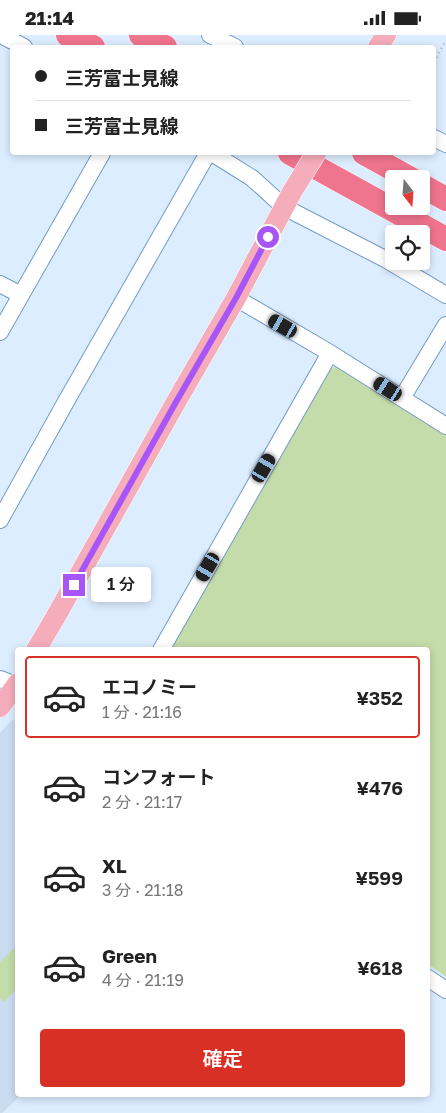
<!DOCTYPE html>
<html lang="ja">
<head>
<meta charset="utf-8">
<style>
	body { margin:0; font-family:"Golos Text","Noto Sans JP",sans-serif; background:#f6f6f6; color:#222; height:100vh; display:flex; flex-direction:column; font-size:19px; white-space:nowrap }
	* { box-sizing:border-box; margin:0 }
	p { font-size:16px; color:#767676 }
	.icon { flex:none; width:28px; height:28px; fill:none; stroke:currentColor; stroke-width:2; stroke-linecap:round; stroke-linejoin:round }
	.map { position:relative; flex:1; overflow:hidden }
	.sheet { position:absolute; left:15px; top:612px; width:415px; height:450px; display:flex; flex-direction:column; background:#fff; border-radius:5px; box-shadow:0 2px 8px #0003 }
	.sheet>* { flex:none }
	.hud { position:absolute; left:10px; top:10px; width:426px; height:110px; border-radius:5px; box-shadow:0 2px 8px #0003; display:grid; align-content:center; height:110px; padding:0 25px; background:#fff }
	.needle { width:32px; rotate:163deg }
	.buttons { position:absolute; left:385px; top:135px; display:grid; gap:10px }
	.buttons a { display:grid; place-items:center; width:45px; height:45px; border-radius:5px; background:#fff; box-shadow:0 2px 8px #0003; font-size:25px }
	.end { position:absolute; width:22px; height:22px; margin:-11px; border:6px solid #a855f7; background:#fff; box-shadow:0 0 0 2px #fff }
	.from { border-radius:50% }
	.bubble { position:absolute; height:35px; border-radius:5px; background:#fff; box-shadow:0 2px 8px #0003; font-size:16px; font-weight:600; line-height:35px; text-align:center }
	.car { position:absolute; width:15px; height:30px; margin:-15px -8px; border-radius:6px; box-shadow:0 0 4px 1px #0007; background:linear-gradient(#222 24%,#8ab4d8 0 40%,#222 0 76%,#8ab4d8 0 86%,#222 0) }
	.hud b { display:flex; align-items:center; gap:18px; height:48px; font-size:19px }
	.hud b+b { border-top:1px solid #e0e0e0 }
	.hud i { width:12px; height:12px; background:#222 }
	ul { padding:9px 0 0; list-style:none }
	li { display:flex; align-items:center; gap:15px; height:82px; margin:0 10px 8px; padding:0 15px; border:2px solid transparent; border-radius:5px }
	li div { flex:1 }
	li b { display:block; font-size:19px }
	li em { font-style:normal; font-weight:600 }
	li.current { border-color:#d93025 }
	li>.icon { width:45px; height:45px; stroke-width:1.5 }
	.action { display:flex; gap:10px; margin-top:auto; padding:10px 25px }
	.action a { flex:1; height:58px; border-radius:5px; background:#d93025; color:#fff; font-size:20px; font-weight:600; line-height:58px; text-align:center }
	.status { display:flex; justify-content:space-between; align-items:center; height:35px; padding:0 25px; background:#fff; direction:ltr }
	.status svg { height:14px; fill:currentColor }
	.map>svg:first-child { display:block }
	.built { fill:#caddf0 }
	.green { fill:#c3dcaa }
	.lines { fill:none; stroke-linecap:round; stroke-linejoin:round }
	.minor-casing { stroke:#739bc5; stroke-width:18 }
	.major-casing { stroke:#fff; stroke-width:21 }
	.highway-casing { stroke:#fff; stroke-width:25 }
	.path { stroke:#a1b2c4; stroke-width:2.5; stroke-dasharray:1 4; stroke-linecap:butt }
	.minor { stroke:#fff; stroke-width:16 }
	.major { stroke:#f5acbb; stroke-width:20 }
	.highway { stroke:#ef748d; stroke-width:24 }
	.major-bridge-casing { stroke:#fff; stroke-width:21; stroke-linecap:butt }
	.major-bridge { stroke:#f5acbb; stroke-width:20 }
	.route { stroke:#a855f7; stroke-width:6 }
</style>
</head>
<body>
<div class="status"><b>21:14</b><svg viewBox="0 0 49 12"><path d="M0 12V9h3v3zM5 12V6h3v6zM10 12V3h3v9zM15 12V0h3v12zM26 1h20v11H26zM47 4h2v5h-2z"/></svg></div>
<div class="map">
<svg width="446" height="1078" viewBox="0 0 446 1078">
	<rect width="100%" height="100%" fill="#dcedff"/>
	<path class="built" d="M17 684 18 1060H21L2 1078H0V698L11 686Z"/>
	<path class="green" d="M339 331 446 398V942L428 929V615H167L325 335Z
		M17 910V953L4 967 0 963V927Z"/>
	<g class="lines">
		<defs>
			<path id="minor" d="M1 0 24 12
				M210 0 235 12
				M434 103 446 109
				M212 118 252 143 284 172 387 225 446 260
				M0 249 21 260
				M236 263 330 318 446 391
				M0 297 102 118
				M402 363 446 290
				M0 485 68 363 208 118
				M161 615 330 318
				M0 644 18 651
				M428 943 446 955"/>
			<path id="major" d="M378 12 386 0
				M36 615 55 583 176 367 236 263 292 157
				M0 672 18 648"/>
			<path id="highway" d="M68 0 93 12
				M141 0 165 12
				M290 118 446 204
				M364 118 411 144
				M421 150 446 164"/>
		</defs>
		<use href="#minor" class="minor-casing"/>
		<use href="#major" class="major-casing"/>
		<use href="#highway" class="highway-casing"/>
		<path class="path" d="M434 27 446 5"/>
		<use href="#minor" class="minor"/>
		<use href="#major" class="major"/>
		<use href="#highway" class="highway"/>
		<defs>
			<path id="major-bridge" d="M292 157 316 118"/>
		</defs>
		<use href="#major-bridge" class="major-bridge-casing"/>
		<use href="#major-bridge" class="major-bridge"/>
	</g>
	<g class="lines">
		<path class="route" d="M74 550 176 367 236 263 268 202"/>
	</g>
</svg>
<div class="buttons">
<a><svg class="needle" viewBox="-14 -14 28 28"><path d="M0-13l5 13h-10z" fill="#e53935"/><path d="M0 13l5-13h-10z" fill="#767676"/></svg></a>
<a><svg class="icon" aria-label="locate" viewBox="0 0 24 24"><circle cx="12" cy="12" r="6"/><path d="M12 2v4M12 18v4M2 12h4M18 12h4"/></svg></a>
</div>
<i class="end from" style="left:268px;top:202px"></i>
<i class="end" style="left:74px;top:550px"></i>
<div class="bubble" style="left:91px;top:532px;width:60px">1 分</div>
<i class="car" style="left:283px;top:291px;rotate:300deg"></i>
<i class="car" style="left:388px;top:354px;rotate:302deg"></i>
<i class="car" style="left:264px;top:433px;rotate:30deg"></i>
<i class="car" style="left:208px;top:532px;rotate:210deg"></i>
<div class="hud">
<b><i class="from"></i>三芳富士見線</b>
<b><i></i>三芳富士見線</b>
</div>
<section class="sheet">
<ul>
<li class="current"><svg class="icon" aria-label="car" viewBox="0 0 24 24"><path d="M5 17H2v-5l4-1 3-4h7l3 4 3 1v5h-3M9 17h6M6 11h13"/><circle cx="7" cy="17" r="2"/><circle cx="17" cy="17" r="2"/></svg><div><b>エコノミー</b><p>1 分 · 21:16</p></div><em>¥352</em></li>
<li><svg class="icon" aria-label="car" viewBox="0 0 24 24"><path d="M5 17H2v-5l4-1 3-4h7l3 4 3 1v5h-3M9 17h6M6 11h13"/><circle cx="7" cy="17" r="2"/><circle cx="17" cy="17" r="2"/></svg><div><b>コンフォート</b><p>2 分 · 21:17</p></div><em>¥476</em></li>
<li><svg class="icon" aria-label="car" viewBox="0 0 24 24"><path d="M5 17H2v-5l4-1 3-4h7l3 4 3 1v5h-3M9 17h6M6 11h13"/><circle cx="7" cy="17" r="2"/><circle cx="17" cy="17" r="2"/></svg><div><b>XL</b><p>3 分 · 21:18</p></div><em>¥599</em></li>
<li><svg class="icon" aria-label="car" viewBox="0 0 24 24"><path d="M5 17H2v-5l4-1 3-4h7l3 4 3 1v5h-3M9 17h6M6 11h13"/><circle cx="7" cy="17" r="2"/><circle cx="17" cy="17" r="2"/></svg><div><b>Green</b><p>4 分 · 21:19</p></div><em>¥618</em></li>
</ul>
<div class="action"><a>確定</a></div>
</section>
</div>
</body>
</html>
